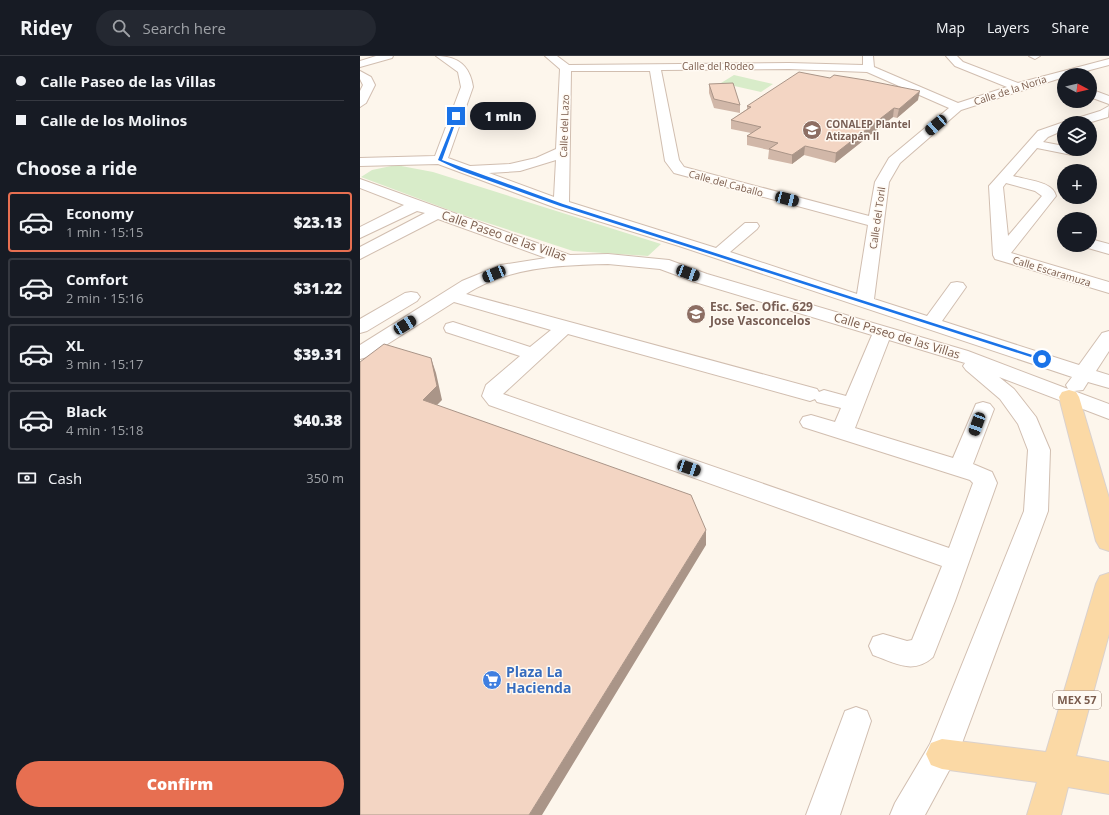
<!DOCTYPE html>
<html lang="en">
<head>
<meta charset="utf-8">
<style>
	body { margin:0; font-family:"Open Sans",sans-serif; background:#242831; color:#f1f3f6; height:100vh; display:flex; flex-direction:column; font-size:15px; white-space:nowrap }
	* { box-sizing:border-box; margin:0 }
	p { font-size:13px; color:#9ea1a6 }
	.icon { flex:none; width:22px; height:22px; fill:none; stroke:currentColor; stroke-width:2; stroke-linecap:round; stroke-linejoin:round }
	.map { position:relative; flex:1; overflow:hidden }
	.drawer { display:flex; flex-direction:column; background:#171b24; width:360px }
	.drawer>* { flex:none }
	.hud { display:grid; align-content:center; height:88px; padding:0 16px; background:#171b24 }
	.needle { width:26px; rotate:97deg }
	.buttons { position:absolute; left:697px; top:12px; display:grid; gap:8px }
	.buttons a { display:grid; place-items:center; width:40px; height:40px; border-radius:50%; background:#171b24; box-shadow:0 4px 16px #0002; font-size:20px }
	.end { position:absolute; width:18px; height:18px; margin:-9px; border:5px solid #1a73e8; background:#fff; box-shadow:0 0 0 2px #fff }
	.from { border-radius:50% }
	.bubble { position:absolute; height:28px; border-radius:14px; background:#171b24; box-shadow:0 4px 16px #0002; font-size:13px; font-weight:800; line-height:28px; text-align:center }
	.car { position:absolute; width:12px; height:24px; margin:-12px -6px; border-radius:5px; box-shadow:0 0 3px 1px #0007; background:linear-gradient(#222 24%,#8ab4d8 0 40%,#222 0 76%,#8ab4d8 0 86%,#222 0) }
	.hud b { display:flex; align-items:center; gap:14px; height:38px; font-size:15px }
	.hud b+b { border-top:1px solid #363941 }
	.hud i { width:10px; height:10px; background:#f1f3f6 }
	ul { padding:0; list-style:none }
	li { display:flex; align-items:center; gap:12px; height:60px; margin:0 8px 6px; padding:0 8px; border:2px solid #363941; border-radius:4px }
	li div { flex:1 }
	li b { display:block; font-size:15px }
	li em { font-style:normal; font-weight:800 }
	li.on { border-color:#e76f51 }
	li>.icon { width:36px; height:36px; stroke-width:1.5 }
	h2 { padding:0 16px; font-size:18px; line-height:48px }
	.pay { display:flex; align-items:center; gap:10px; height:44px; padding:0 16px; font-size:15px }
	.pay p { margin-inline-start:auto }
	.action { display:flex; gap:8px; margin-top:auto; padding:8px 16px }
	.action a { flex:1; height:46px; border-radius:24px; background:#e76f51; color:#fff; font-size:16px; font-weight:800; line-height:46px; text-align:center }
	header { display:flex; align-items:center; gap:24px; box-sizing:border-box; height:56px; padding:0 20px; background:#171b24; border-bottom:1px solid #363941 }
	header strong { font-size:19px }
	nav { display:flex; gap:22px; margin-inline-start:auto; font-size:14px }
	.search { width:280px; height:36px; background:#242831; display:flex; align-items:center; gap:10px; box-sizing:border-box; padding:0 14px; border-radius:22px; color:#9ea1a6; font-size:15px }
	main { display:flex; flex:1; min-height:0 }
	.map>svg:first-child { display:block }
	.green { fill:#d8ecc9 }
	.lines { fill:none; stroke-linecap:round; stroke-linejoin:round }
	.minor-casing { stroke:#d1beb0; stroke-width:2 }
	.major-casing { stroke:#dad1cd; stroke-width:2 }
	.minor { fill:#fff; fill-rule:evenodd }
	.major { fill:#fbd9a5; fill-rule:evenodd }
	.wall { fill:#d1b7a8 }
	.shaded-wall { fill:#aa9588 }
	.building { fill:#f3d5c3; stroke:#aa9588 }
	.route { fill:#1a73e8 }
	.labels { text-anchor:middle; stroke-width:3; stroke-linejoin:round; paint-order:stroke }
	.far-street-label { font-size:10px; fill:#7a5c4d; stroke:#fffaf3 }
	.far-education-label { font-size:10px; font-weight:bold; fill:#785e54; stroke:#fffaf3; text-anchor:start }
	.shield { fill:#fffaf3; stroke:#a28b7f; stroke-width:1 }
	.shield-label { font-size:11px; font-weight:bold; fill:#7a5c4d }
	.street-label { font-size:12px; fill:#7a5c4d; stroke:#fffaf3 }
	.education-label { font-size:12px; font-weight:bold; fill:#785e54; stroke:#fffaf3; text-anchor:start }
	.near-shop-label { font-size:14px; font-weight:bold; fill:#366cbe; stroke:#fffaf3; text-anchor:start }
</style>
</head>
<body>
<header>
<strong>Ridey</strong>
<div class="search"><svg class="icon" aria-label="search" viewBox="0 0 24 24"><circle cx="10" cy="10" r="6"/><path d="M15 15l6 6"/></svg>Search here</div>
<nav><a>Map</a><a>Layers</a><a>Share</a></nav>
</header>
<main>
<section class="drawer">
<div class="hud">
<b><i class="from"></i>Calle Paseo de las Villas</b>
<b><i></i>Calle de los Molinos</b>
</div>
<h2>Choose a ride</h2>
<ul>
<li class="on"><svg class="icon" aria-label="car" viewBox="0 0 24 24"><path d="M5 17H2v-5l4-1 3-4h7l3 4 3 1v5h-3M9 17h6M6 11h13"/><circle cx="7" cy="17" r="2"/><circle cx="17" cy="17" r="2"/></svg><div><b>Economy</b><p>1 min · 15:15</p></div><em>$23.13</em></li>
<li><svg class="icon" aria-label="car" viewBox="0 0 24 24"><path d="M5 17H2v-5l4-1 3-4h7l3 4 3 1v5h-3M9 17h6M6 11h13"/><circle cx="7" cy="17" r="2"/><circle cx="17" cy="17" r="2"/></svg><div><b>Comfort</b><p>2 min · 15:16</p></div><em>$31.22</em></li>
<li><svg class="icon" aria-label="car" viewBox="0 0 24 24"><path d="M5 17H2v-5l4-1 3-4h7l3 4 3 1v5h-3M9 17h6M6 11h13"/><circle cx="7" cy="17" r="2"/><circle cx="17" cy="17" r="2"/></svg><div><b>XL</b><p>3 min · 15:17</p></div><em>$39.31</em></li>
<li><svg class="icon" aria-label="car" viewBox="0 0 24 24"><path d="M5 17H2v-5l4-1 3-4h7l3 4 3 1v5h-3M9 17h6M6 11h13"/><circle cx="7" cy="17" r="2"/><circle cx="17" cy="17" r="2"/></svg><div><b>Black</b><p>4 min · 15:18</p></div><em>$40.38</em></li>
</ul>
<div class="pay"><svg class="icon" aria-label="cash" viewBox="0 0 24 24"><path d="M3 7h18v10H3z"/><circle cx="12" cy="12" r="2"/></svg>Cash<p>350 m</p></div>
<div class="action"><a>Confirm</a></div>
</section>
<div class="map">
<svg width="749" height="759" viewBox="0 0 749 759">
	<rect width="100%" height="100%" fill="#fdf6ec"/>
	<path class="green" d="M374 19 413 28 401 36 361 27Z
		M36 109 73 116 301 188 288 200 213 195 97 157 1 121 12 114Z"/>
	<g class="lines">
		<defs>
			<path id="minor" d="M16 0H33L32 2 0 11V5Z
				M76 0C97 0 110 9 113 31L88 102 110 110 150 108 176 102 196 93 200 13 185 0H197L209 9 429 7 503 9V0H513L514 11 598 47 647 31 595 10 586 0H597L603 6 658 27 749 3V9L711 19H704V21L601 54 540 107 529 126 514 243 567 260 591 227 597 226 603 227 606 231 582 265 719 309 742 277 749 275V295L736 315 749 319V332L728 326 723 334 714 335 749 348V363L639 321 654 333 676 361 690 394 688 455 598 698 565 759H530L535 747 570 688 664 455 668 394 658 368 640 343 606 314 603 310 605 307 529 284 495 372 593 402 616 348 623 346 630 348 634 353 613 408 632 416 637 427 595 545 573 601C553 619 535 607 513 599L509 590 513 581 523 578 547 585 552 584 582 510 129 349 122 340 126 329 160 300 86 276 84 272 86 268 93 266 170 291 191 274 94 246 7 301 0 303V289L102 225 141 209 186 202 78 163 0 203V191L65 157 57 155 0 182V171L44 149 0 132V123L210 199 248 198 309 204 347 218 608 295 708 333 706 329 712 321 319 190 196 152 78 108 0 110V102L75 100 101 31 98 16ZM429 13 507 16 589 52 529 102 515 126 509 160 324 111 319 104 301 14ZM211 15H290L305 105 314 117 508 169 497 238 370 196 397 173 399 170 397 167H385L356 192 209 146ZM196 104 194 141 129 117 160 115ZM248 208 300 213 335 226 512 279 486 340 464 334 459 336 457 333 106 238C148 211 200 209 248 208ZM208 278 450 345 455 343 457 346 481 352 475 366 451 359 443 361 440 366 443 371 610 424 613 427 589 492 143 338Z
				M669 0H680L675 3Z
				M0 15 11 21 15 29 6 47 0 51V35L3 29 0 23Z
				M730 33 749 40V48L730 41Z
				M749 50 748 61 728 67H709L711 64 740 55Z
				M704 66 707 67H704V74L688 81 683 86 704 90V93H729L727 96 712 99 677 92 653 120C665 124 693 125 696 140L651 197 749 226V237L635 203 633 199 629 130 678 75ZM646 127 675 135 682 140 648 180 643 131Z
				M734 184 749 188V198L728 192 726 189H730V185Z
				M51 236 57 237 60 241 57 245 7 275 0 277V263L45 237Z
				M496 651 507 655 511 665 480 759H446L485 655Z"/>
			<path id="major" d="M709 334 716 336 719 341 749 442V495L740 492 736 485 699 341 702 336Z
				M749 517V578L716 700 749 706V738L708 731 701 759H667L677 726 582 713 571 709 566 698 571 687 582 683 686 696 736 528 740 520Z"/>
		</defs>
		<use href="#minor" class="minor-casing"/>
		<use href="#major" class="major-casing"/>
		<use href="#minor" class="minor"/>
		<use href="#major" class="major"/>
	</g>
	<path class="wall" d="M349 28 380 49V57L354 52 349 37Z
		M558 44 537 62 533 61 475 107 444 99 432 108 408 103 409 94 387 89V80L391 77 371 73V64L387 53V50Z"/>
	<path class="shaded-wall" d="M560 35 558 44 537 62 539 53Z
		M534 52 533 61 475 107 476 97Z
		M445 90 444 99 432 108V99Z
		M71 302 76 317 82 344 68 358 63 344Z
		M346 474V489L182 759H169Z"/>
	<path class="building" d="M439 16 470 22 474 19 505 24 560 35 539 53 534 52 476 97 445 90 432 99 409 93 418 87 387 80 401 71 371 64 391 51 387 50Z
		M373 27 380 49 354 43 349 28Z
		M24 288 71 302 77 330 63 344 331 439 346 474 169 759H0V306Z"/>
	<path class="route" d="M96 59 98 60 82 104 203 148 685 303 680 304 200 150 99 114 78 104Z"/>
	<defs>
		<symbol id="university-disc" viewBox="-11 -11 22 22"><circle r="9.5" fill="#8d6e63" stroke="#fffaf3"/><path d="M0-5L7-2L0 1L-7-2ZM-4 1L0 2.5L4 1V4Q0 6-4 4Z" fill="#fff"/></symbol>
		<symbol id="school-disc" viewBox="-11 -11 22 22"><circle r="9.5" fill="#8d6e63" stroke="#fffaf3"/><path d="M0-5L7-2L0 1L-7-2ZM-4 1L0 2.5L4 1V4Q0 6-4 4Z" fill="#fff"/></symbol>
		<symbol id="supermarket-disc" viewBox="-11 -11 22 22"><circle r="9.5" fill="#3f7fe0" stroke="#fffaf3"/><path d="M-6-5.5h2.5l.6 2H6L4.5 2H-2.5L-4.4-4H-6ZM-1.5 3.2a1.3 1.3 0 1 0 .1 0ZM3 3.2a1.3 1.3 0 1 0 .1 0Z" fill="#fff"/></symbol>
	</defs>
	<g fill-rule="evenodd">
		<use href="#university-disc" x="441" y="63" width="22" height="22"/>
		<use href="#school-disc" x="325" y="247" width="22" height="22"/>
		<use href="#supermarket-disc" x="121" y="613" width="22" height="22"/>
	</g>
	<g class="labels">
		<g class="far-street-label">
			<text x="358" y="14">Calle del Rodeo</text>
			<text transform="translate(650 34) rotate(-18)" y="4">Calle de la Noria</text>
			<text transform="translate(204 70) rotate(-88)" y="4">Calle del Lazo</text>
			<text transform="translate(366 127) rotate(15)" y="4">Calle del Caballo</text>
			<text transform="translate(517 162) rotate(-82)" y="4">Calle del Toril</text>
			<text transform="translate(692 215) rotate(17)" y="4">Calle Escaramuza</text>
		</g>
		<g class="far-education-label">
			<text x="466" y="72">CONALEP Plantel<tspan x="466" dy="12">Atizapán II</tspan></text>
		</g>
		<rect class="shield" x="693" y="635" width="48" height="18" rx="3"/>
		<g class="shield-label">
			<text x="717" y="648">MEX 57</text>
		</g>
		<g class="street-label">
			<text transform="translate(144 180) rotate(19)" y="4">Calle Paseo de las Villas</text>
			<text transform="translate(537 280) rotate(17)" y="4">Calle Paseo de las Villas</text>
		</g>
		<g class="education-label">
			<text x="350" y="255">Esc. Sec. Ofic. 629<tspan x="350" dy="14">Jose Vasconcelos</tspan></text>
		</g>
		<g class="near-shop-label">
			<text x="146" y="621">Plaza La<tspan x="146" dy="16">Hacienda</tspan></text>
		</g>
	</g>
</svg>
<div class="buttons">
<a><svg class="needle" viewBox="-14 -14 28 28"><path d="M0-13l5 13h-10z" fill="#e53935"/><path d="M0 13l5-13h-10z" fill="#9ea1a6"/></svg></a>
<a><svg class="icon" aria-label="layers" viewBox="0 0 24 24"><path d="M12 4l9 5-9 5-9-5zM3 14l9 5 9-5"/></svg></a>
<a>+</a>
<a>−</a>
</div>
<i class="end from" style="left:682px;top:303px"></i>
<i class="end" style="left:96px;top:60px"></i>
<div class="bubble" style="left:110px;top:46px;width:66px">1 min</div>
<i class="car" style="left:576px;top:69px;rotate:229deg"></i>
<i class="car" style="left:427px;top:143px;rotate:105deg"></i>
<i class="car" style="left:328px;top:217px;rotate:110deg"></i>
<i class="car" style="left:134px;top:218px;rotate:248deg"></i>
<i class="car" style="left:45px;top:269px;rotate:58deg"></i>
<i class="car" style="left:617px;top:368px;rotate:200deg"></i>
<i class="car" style="left:329px;top:412px;rotate:109deg"></i>
</div>
</main>
</body>
</html>
